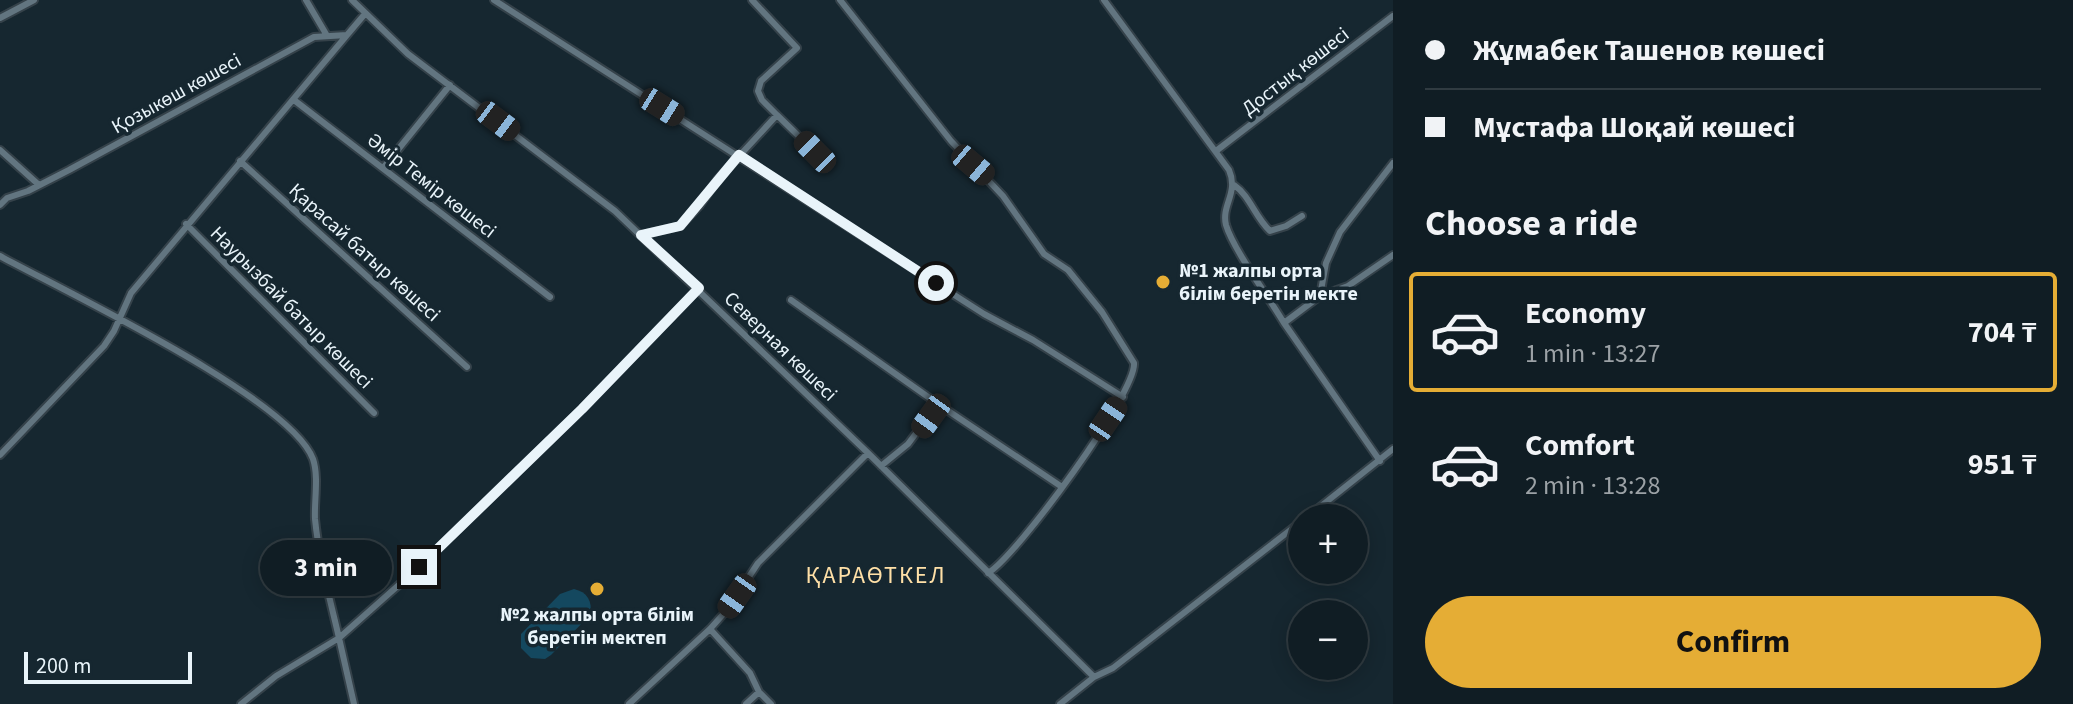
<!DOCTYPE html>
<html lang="en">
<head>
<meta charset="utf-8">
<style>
	body { margin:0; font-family:"Source Sans 3",sans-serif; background:#19262c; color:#f1f3f6; height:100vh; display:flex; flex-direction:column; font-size:30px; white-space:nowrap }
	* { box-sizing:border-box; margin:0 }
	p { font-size:26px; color:#9ca2a6 }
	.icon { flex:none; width:44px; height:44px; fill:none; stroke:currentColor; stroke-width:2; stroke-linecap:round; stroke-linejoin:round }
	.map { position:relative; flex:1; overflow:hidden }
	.drawer { display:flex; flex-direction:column; background:#101d24; width:680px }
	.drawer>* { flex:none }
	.hud { display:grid; align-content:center; height:176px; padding:0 32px; background:#101d24 }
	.tools { position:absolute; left:1288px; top:504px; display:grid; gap:16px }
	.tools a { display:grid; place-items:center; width:80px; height:80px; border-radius:50%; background:#101d24; box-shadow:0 4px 20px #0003,0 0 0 2px #303b41; font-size:40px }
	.scale { position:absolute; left:24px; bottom:20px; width:168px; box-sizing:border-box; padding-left:8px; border:4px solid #e9f4fa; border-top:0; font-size:22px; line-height:28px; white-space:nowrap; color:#e9f4fa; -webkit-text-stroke:6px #162730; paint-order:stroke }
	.end { position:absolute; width:36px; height:36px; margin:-18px; border:10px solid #e9f4fa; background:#111; box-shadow:0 0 0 4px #111 }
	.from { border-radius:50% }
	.bubble { position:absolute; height:56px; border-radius:28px; background:#101d24; box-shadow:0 4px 20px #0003,0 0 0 2px #303b41; font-size:26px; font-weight:700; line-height:56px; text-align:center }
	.car { position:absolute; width:24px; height:48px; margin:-24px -12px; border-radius:10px; box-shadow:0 0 6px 2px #0007; background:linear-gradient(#222 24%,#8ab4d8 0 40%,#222 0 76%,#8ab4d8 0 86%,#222 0) }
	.hud b { display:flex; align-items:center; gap:28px; height:76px; font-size:30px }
	.hud b+b { border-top:2px solid #303b41 }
	.hud i { width:20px; height:20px; background:#f1f3f6 }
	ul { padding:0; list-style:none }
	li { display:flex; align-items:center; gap:24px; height:120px; margin:0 16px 12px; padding:0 16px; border:4px solid transparent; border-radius:8px }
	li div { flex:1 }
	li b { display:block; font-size:30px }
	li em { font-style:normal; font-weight:700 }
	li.selected { border-color:#e5ad35 }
	li>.icon { width:72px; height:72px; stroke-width:1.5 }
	h2 { padding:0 32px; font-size:36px; line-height:96px }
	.action { display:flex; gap:16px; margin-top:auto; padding:16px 32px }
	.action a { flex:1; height:92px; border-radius:48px; background:#e5ad35; color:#111; font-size:32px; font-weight:700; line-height:92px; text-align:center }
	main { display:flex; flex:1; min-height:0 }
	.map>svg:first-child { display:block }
	.green { fill:#14485f }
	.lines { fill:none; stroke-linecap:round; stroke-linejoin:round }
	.minor-casing { stroke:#35424a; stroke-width:10 }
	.minor { stroke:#627580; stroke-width:6 }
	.route { stroke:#e9f4fa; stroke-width:10 }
	.poi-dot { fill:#e5ad35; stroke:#162730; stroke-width:3 }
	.labels { text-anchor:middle; stroke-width:7; stroke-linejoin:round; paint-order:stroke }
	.street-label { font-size:20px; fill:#e9f4fa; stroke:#162730 }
	.poi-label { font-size:20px; font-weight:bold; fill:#e9f4fa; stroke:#162730; text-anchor:start }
	.quarter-label { font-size:24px; letter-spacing:2px; fill:#ffe0a7; stroke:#162730 }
</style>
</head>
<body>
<main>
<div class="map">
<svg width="1393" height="704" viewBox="0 0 1393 704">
	<rect width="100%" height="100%" fill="#162730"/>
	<path class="green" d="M574 589C587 592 593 601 590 615L551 655 545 659 531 658 521 648V634L560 594Z"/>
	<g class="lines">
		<defs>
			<path id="minor" d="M306 0 326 34
				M352 0 408 54 615 211 868 453 1094 677
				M494 0 984 314 1033 340 1123 397
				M840 0 951 141 1003 196 1044 254 1068 270 1102 312 1134 363C1137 392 1017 556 988 573
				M1104 0 1229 170C1239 193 1221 205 1226 225 1233 249 1270 299 1284 323
				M0 18 34 0
				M294 100 550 297
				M777 115 815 152
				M0 150 39 185
				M1216 151 1393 16
				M240 161 467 367
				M384 167 450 85
				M1234 185C1250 196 1255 217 1270 231L1286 226 1302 216
				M0 205 7 198 28 191 69 170 314 37 347 35 364 15
				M186 224 374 413
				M641 235 680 226 699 206 718 179 777 115 762 100 758 91 761 81 797 48 752 0
				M0 256C64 291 290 398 313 459 319 477 314 501 315 519 319 560 330 599 339 638L276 676 241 704
				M1320 296 1326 263 1340 232 1393 163
				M791 300 938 404 1062 487
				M0 455 104 346 114 331 131 293 347 35
				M1380 461 1284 323 1320 296 1348 286 1393 255
				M881 466 908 444 938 404
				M1306 518 1393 449
				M710 629 750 673 759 692 771 704
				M354 704 339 638 419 567 582 409 699 288
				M629 704 710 629 727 610 758 563 868 453
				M746 704 759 692
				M1060 704 1094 677 1113 668 1302 521"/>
		</defs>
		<use href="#minor" class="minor-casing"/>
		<use href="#minor" class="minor"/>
	</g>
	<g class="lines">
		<path class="route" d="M419 567 582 409 699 288 641 235 680 226 739 155 936 283"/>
	</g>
	<g class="poi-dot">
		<circle cx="1163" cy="282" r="8"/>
		<circle cx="597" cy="589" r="8"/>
	</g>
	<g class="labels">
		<g class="street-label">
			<text transform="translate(1295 71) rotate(-38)" y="7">Достық көшесі</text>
			<text transform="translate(176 93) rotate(-29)" y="7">Қозыкөш көшесі</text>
			<text transform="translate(432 185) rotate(38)" y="7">Әмір Темір көшесі</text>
			<text transform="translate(365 252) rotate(42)" y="7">Қарасай батыр көшесі</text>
			<text transform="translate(292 307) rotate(45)" y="7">Наурызбай батыр көшесі</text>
			<text transform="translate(781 346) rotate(44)" y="7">Северная көшесі</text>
		</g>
		<g class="poi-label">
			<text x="1179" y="277">№1 жалпы орта<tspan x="1179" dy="23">білім беретін мекте</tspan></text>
			<text x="597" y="621" text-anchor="middle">№2 жалпы орта білім<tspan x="597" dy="23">беретін мектеп</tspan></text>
		</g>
		<g class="quarter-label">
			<text x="876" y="583">ҚАРАӨТКЕЛ</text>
		</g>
	</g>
</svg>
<div class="tools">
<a>+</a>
<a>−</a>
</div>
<div class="scale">200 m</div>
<i class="end from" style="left:936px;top:283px"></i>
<i class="end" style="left:419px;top:567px"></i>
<div class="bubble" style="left:260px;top:540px;width:132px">3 min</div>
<i class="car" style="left:662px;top:107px;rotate:122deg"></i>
<i class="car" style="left:498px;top:121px;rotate:127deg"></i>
<i class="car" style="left:815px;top:152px;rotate:315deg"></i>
<i class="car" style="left:973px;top:165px;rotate:130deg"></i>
<i class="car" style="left:931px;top:416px;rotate:216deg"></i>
<i class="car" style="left:1108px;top:419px;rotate:34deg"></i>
<i class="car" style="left:737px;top:596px;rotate:215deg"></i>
</div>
<section class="drawer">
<div class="hud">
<b><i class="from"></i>Жұмабек Ташенов көшесі</b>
<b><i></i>Мұстафа Шоқай көшесі</b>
</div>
<h2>Choose a ride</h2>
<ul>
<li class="selected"><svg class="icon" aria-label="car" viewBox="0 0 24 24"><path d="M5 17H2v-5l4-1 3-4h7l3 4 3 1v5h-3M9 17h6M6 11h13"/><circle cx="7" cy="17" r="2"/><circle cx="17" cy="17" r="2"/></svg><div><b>Economy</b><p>1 min · 13:27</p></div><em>704 ₸</em></li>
<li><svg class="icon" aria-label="car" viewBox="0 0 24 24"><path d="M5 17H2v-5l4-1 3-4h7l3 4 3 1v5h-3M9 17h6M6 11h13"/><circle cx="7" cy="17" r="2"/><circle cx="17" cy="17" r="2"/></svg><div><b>Comfort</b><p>2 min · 13:28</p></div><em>951 ₸</em></li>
</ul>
<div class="action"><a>Confirm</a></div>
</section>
</main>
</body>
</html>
